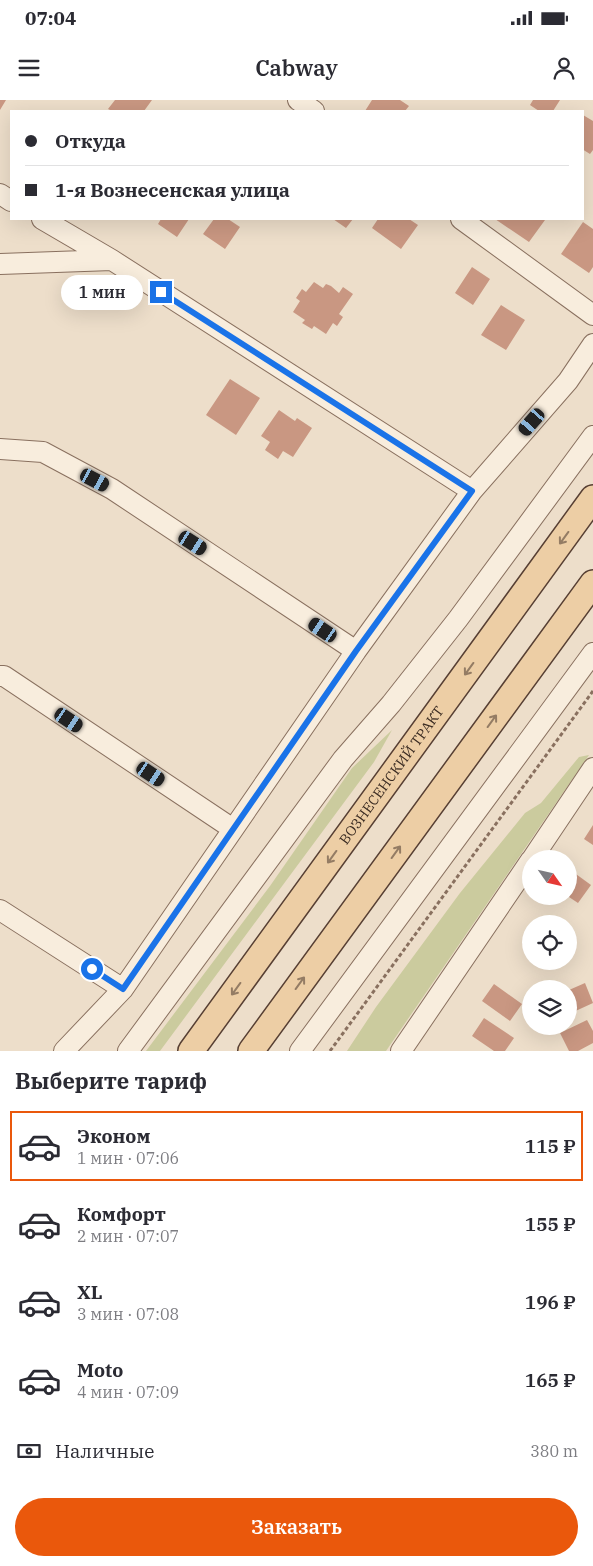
<!DOCTYPE html>
<html lang="ru">
<head>
<meta charset="utf-8">
<style>
	body { margin:0; font-family:"IBM Plex Serif",serif; background:#f7f7f7; color:#2b2b33; height:100vh; display:flex; flex-direction:column; font-size:19px; white-space:nowrap }
	* { box-sizing:border-box; margin:0 }
	p { font-size:16px; color:#7c7c81 }
	.icon { flex:none; width:28px; height:28px; fill:none; stroke:currentColor; stroke-width:2; stroke-linecap:round; stroke-linejoin:round }
	.map { position:relative; height:951px; overflow:hidden }
	.panel { display:flex; flex-direction:column; background:#fff; flex:1 }
	.panel>* { flex:none }
	.guide { position:absolute; left:10px; top:10px; width:574px; height:110px; border-radius:0px; box-shadow:0 5px 20px #0002; display:grid; align-content:center; height:110px; padding:0 15px; background:#fff }
	.needle { width:32px; rotate:124deg }
	.controls { position:absolute; left:522px; top:750px; display:grid; gap:10px }
	.controls a { display:grid; place-items:center; width:55px; height:55px; border-radius:50%; background:#fff; box-shadow:0 5px 20px #0002; font-size:25px }
	.end { position:absolute; width:22px; height:22px; margin:-11px; border:6px solid #1a73e8; background:#fff; box-shadow:0 0 0 2px #fff }
	.from { border-radius:50% }
	.bubble { position:absolute; height:35px; border-radius:18px; background:#fff; box-shadow:0 5px 20px #0002; font-size:16px; font-weight:600; line-height:35px; text-align:center }
	.car { position:absolute; width:15px; height:30px; margin:-15px -8px; border-radius:6px; box-shadow:0 0 4px 1px #0007; background:linear-gradient(#222 24%,#8ab4d8 0 40%,#222 0 76%,#8ab4d8 0 86%,#222 0) }
	.guide b { display:flex; align-items:center; gap:18px; height:48px; font-size:19px }
	.guide b+b { border-top:1px solid #e1e1e2 }
	.guide i { width:12px; height:12px; background:#2b2b33 }
	ul { padding:0; list-style:none }
	li { display:flex; align-items:center; gap:15px; height:70px; margin:0 10px 8px; padding:0 5px; border:2px solid transparent; border-radius:0px }
	li div { flex:1 }
	li b { display:block; font-size:19px }
	li em { font-style:normal; font-weight:600 }
	li.on { border-color:#ea580c }
	li>.icon { width:45px; height:45px; stroke-width:1.5 }
	h2 { padding:0 15px; font-size:22px; line-height:60px }
	.pay { display:flex; align-items:center; gap:12px; height:55px; padding:0 15px; font-size:19px }
	.pay p { margin-inline-start:auto }
	.action { display:flex; gap:10px; margin-top:auto; padding:10px 15px }
	.action a { flex:1; height:58px; border-radius:30px; background:#ea580c; color:#fff; font-size:20px; font-weight:600; line-height:58px; text-align:center }
	.status { display:flex; justify-content:space-between; align-items:center; height:35px; padding:0 25px; background:#fff; direction:ltr }
	.status svg { height:14px; fill:currentColor }
	header { display:flex; justify-content:space-between; align-items:center; height:65px; padding:0 15px; background:#fff; font-size:22px; font-weight:600 }
	.map>svg:first-child { display:block }
	.green { fill:#cbcb9e }
	.building { fill:#c99782 }
	.lines { fill:none; stroke-linecap:round; stroke-linejoin:round }
	.minor-casing { stroke:#89705f; stroke-width:22 }
	.major-casing { stroke:#573f33; stroke-width:28 }
	.path { stroke:#89705f; stroke-width:3; stroke-dasharray:4 2.5; stroke-linecap:butt }
	.minor { stroke:#f8eddd; stroke-width:20 }
	.major { stroke:#edcea5; stroke-width:25 }
	.oneway { stroke:#947c64 }
	.route { stroke:#1a73e8; stroke-width:6 }
	.labels { text-anchor:middle; stroke-width:4.5; stroke-linejoin:round; paint-order:stroke }
	.street-label { font-size:14px; fill:#3a2b22; stroke:#f5e9d9 }
</style>
</head>
<body>
<div class="status"><b>07:04</b><svg viewBox="0 0 49 12"><path d="M0 12V9h3v3zM5 12V6h3v6zM10 12V3h3v9zM15 12V0h3v12zM26 1h20v11H26zM47 4h2v5h-2z"/></svg></div>
<header><svg class="icon" aria-label="menu" viewBox="0 0 24 24"><path d="M4 6h16M4 12h16M4 18h16"/></svg>Cabway<svg class="icon" aria-label="person" viewBox="0 0 24 24"><circle cx="12" cy="8" r="4"/><path d="M4 21q1-7 8-7t8 7"/></svg></header>
<div class="map">
<svg width="593" height="951" viewBox="0 0 593 951">
	<rect width="100%" height="100%" fill="#eddeca"/>
	<path class="green" d="M392 630 374 662 160 951H146L270 786 352 668Z
		M589 655 386 951H347L376 907 460 793 525 713 541 703 579 657Z"/>
	<path class="building" d="M0 0H6L0 10Z
		M115 0H152L144 11H112L108 9Z
		M372 0H400L409 6 405 11H365Z
		M533 0H560L553 11H539L530 5Z
		M583 15 593 21V50L590 54 582 49Z
		M161 119H189L177 137 158 124Z
		M214 119H228L240 127 225 149 203 134Z
		M333 119H353L346 128Z
		M378 119H409L418 125 401 149 372 128Z
		M495 119H543L545 120 529 142Z
		M583 122 593 129V167L589 173 561 154Z
		M472 167 490 179 473 205 455 193Z
		M314 182 323 188 326 184 331 186 339 193 343 187 353 194 339 214 343 217 337 226 333 223 326 234 314 226 312 229 302 223 305 220 293 212 300 201 296 198 302 189 306 192Z
		M501 205 525 220 506 250 481 235Z
		M230 279 260 298 236 335 206 315Z
		M279 310 295 321 297 318 312 328 293 357 283 351 278 359 265 350 270 342 261 336Z
		M593 725V745L584 739Z
		M569 769 591 785 578 803 569 797Z
		M531 831V851L522 844Z
		M585 883 593 903 569 914V890Z
		M494 884 522 904 510 921 482 901Z
		M484 918 514 938 505 951H494L472 936Z
		M587 920 593 931V943L578 951H569L560 933Z"/>
	<g class="lines">
		<defs>
			<path id="minor" d="M298 0 314 11
				M0 94 11 101
				M42 119 112 160 472 391
				M461 119 593 215
				M0 164 112 160
				M0 349 43 352 112 389 356 551
				M0 576H4L233 729
				M532 759 593 668
				M0 810 123 889
				M64 951 123 889 356 551 472 391 568 281 593 244
				M128 951 343 659 391 604 458 519 593 336
				M300 951 593 553
				M401 951 531 760"/>
			<g id="major">
				<path id="s1" d="M191 951 593 398"/>
				<path d="M251 951 593 483"/>
			</g>
		</defs>
		<use href="#minor" class="minor-casing"/>
		<use href="#major" class="major-casing"/>
		<path class="path" d="M330 951 593 591"/>
		<use href="#minor" class="minor"/>
		<use href="#major" class="major"/>
	</g>
	<defs><path id="oneway-shaft" d="M-6 0H5M1.5-3L5.5 0L1.5 3" fill="none" stroke-width="1.6" stroke-linecap="round" stroke-linejoin="round" transform="scale(1.25)"/></defs>
	<g class="oneway">
		<use href="#oneway-shaft" transform="translate(564 438) rotate(126)"/>
		<use href="#oneway-shaft" transform="translate(469 569) rotate(126)"/>
		<use href="#oneway-shaft" transform="translate(492 621) rotate(-54)"/>
		<use href="#oneway-shaft" transform="translate(396 752) rotate(-54)"/>
		<use href="#oneway-shaft" transform="translate(332 757) rotate(126)"/>
		<use href="#oneway-shaft" transform="translate(300 883) rotate(-54)"/>
		<use href="#oneway-shaft" transform="translate(236 889) rotate(126)"/>
	</g>
	<g class="lines">
		<path class="route" d="M92 869 123 889 356 551 472 391 161 192"/>
	</g>
	<g class="labels">
		<g class="street-label">
			<text dy="5" stroke="none"><textPath href="#s1" startOffset="341">ВОЗНЕСЕНСКИЙ ТРАКТ</textPath></text>
		</g>
	</g>
</svg>
<div class="controls">
<a><svg class="needle" viewBox="-14 -14 28 28"><path d="M0-13l5 13h-10z" fill="#e53935"/><path d="M0 13l5-13h-10z" fill="#7c7c81"/></svg></a>
<a><svg class="icon" aria-label="locate" viewBox="0 0 24 24"><circle cx="12" cy="12" r="6"/><path d="M12 2v4M12 18v4M2 12h4M18 12h4"/></svg></a>
<a><svg class="icon" aria-label="layers" viewBox="0 0 24 24"><path d="M12 4l9 5-9 5-9-5zM3 14l9 5 9-5"/></svg></a>
</div>
<i class="end from" style="left:92px;top:869px"></i>
<i class="end" style="left:161px;top:192px"></i>
<div class="bubble" style="left:61px;top:175px;width:82px">1 мин</div>
<i class="car" style="left:532px;top:322px;rotate:221deg"></i>
<i class="car" style="left:95px;top:380px;rotate:118deg"></i>
<i class="car" style="left:193px;top:443px;rotate:123deg"></i>
<i class="car" style="left:323px;top:530px;rotate:304deg"></i>
<i class="car" style="left:69px;top:620px;rotate:124deg"></i>
<i class="car" style="left:151px;top:674px;rotate:124deg"></i>
<div class="guide">
<b><i class="from"></i>Откуда</b>
<b><i></i>1-я Вознесенская улица</b>
</div>
</div>
<section class="panel">
<h2>Выберите тариф</h2>
<ul>
<li class="on"><svg class="icon" aria-label="car" viewBox="0 0 24 24"><path d="M5 17H2v-5l4-1 3-4h7l3 4 3 1v5h-3M9 17h6M6 11h13"/><circle cx="7" cy="17" r="2"/><circle cx="17" cy="17" r="2"/></svg><div><b>Эконом</b><p>1 мин · 07:06</p></div><em>115 ₽</em></li>
<li><svg class="icon" aria-label="car" viewBox="0 0 24 24"><path d="M5 17H2v-5l4-1 3-4h7l3 4 3 1v5h-3M9 17h6M6 11h13"/><circle cx="7" cy="17" r="2"/><circle cx="17" cy="17" r="2"/></svg><div><b>Комфорт</b><p>2 мин · 07:07</p></div><em>155 ₽</em></li>
<li><svg class="icon" aria-label="car" viewBox="0 0 24 24"><path d="M5 17H2v-5l4-1 3-4h7l3 4 3 1v5h-3M9 17h6M6 11h13"/><circle cx="7" cy="17" r="2"/><circle cx="17" cy="17" r="2"/></svg><div><b>XL</b><p>3 мин · 07:08</p></div><em>196 ₽</em></li>
<li><svg class="icon" aria-label="car" viewBox="0 0 24 24"><path d="M5 17H2v-5l4-1 3-4h7l3 4 3 1v5h-3M9 17h6M6 11h13"/><circle cx="7" cy="17" r="2"/><circle cx="17" cy="17" r="2"/></svg><div><b>Moto</b><p>4 мин · 07:09</p></div><em>165 ₽</em></li>
</ul>
<div class="pay"><svg class="icon" aria-label="cash" viewBox="0 0 24 24"><path d="M3 7h18v10H3z"/><circle cx="12" cy="12" r="2"/></svg>Наличные<p>380 m</p></div>
<div class="action"><a>Заказать</a></div>
</section>
</body>
</html>
